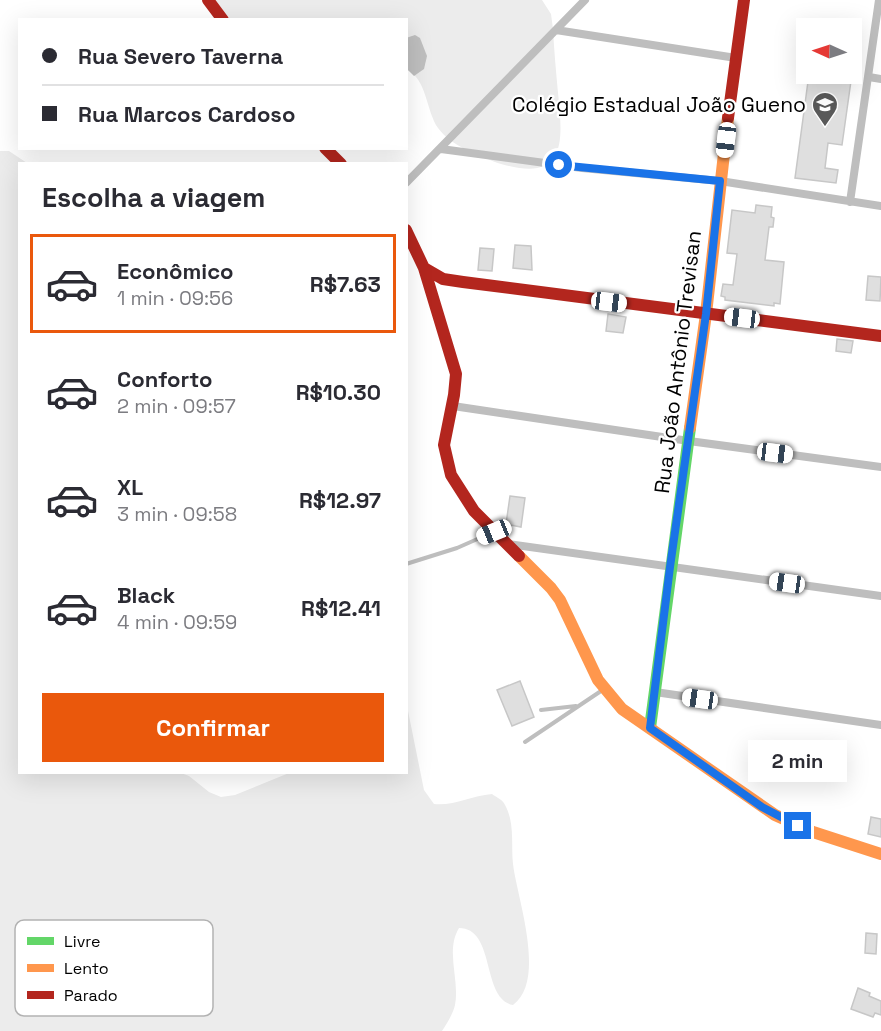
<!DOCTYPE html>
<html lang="pt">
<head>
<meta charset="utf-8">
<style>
	body { margin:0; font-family:"Space Grotesk",sans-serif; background:#f7f7f7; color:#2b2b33; height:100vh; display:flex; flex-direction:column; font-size:22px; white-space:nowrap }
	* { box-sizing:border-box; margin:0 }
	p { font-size:20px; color:#7c7c81 }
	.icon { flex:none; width:33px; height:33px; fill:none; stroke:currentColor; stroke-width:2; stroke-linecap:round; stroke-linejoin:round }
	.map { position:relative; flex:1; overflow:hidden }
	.side { position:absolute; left:18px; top:162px; width:390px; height:612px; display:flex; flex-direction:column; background:#fff; border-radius:0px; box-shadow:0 6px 24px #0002 }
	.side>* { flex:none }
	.top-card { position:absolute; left:18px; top:18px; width:390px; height:132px; border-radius:0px; box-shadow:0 6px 24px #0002; display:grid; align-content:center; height:132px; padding:0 24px; background:#fff }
	.needle { width:39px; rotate:273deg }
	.buttons { position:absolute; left:796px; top:18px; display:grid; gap:12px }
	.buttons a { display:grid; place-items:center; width:66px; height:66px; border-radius:0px; background:#fff; box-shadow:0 6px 24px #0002; font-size:30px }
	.end { position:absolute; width:27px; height:27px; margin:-14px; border:8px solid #1a73e8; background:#fff; box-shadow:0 0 0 3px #fff }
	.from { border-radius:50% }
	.bubble { position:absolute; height:42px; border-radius:0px; background:#fff; box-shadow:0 6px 24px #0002; font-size:20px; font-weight:700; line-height:42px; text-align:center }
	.car { position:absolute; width:18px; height:36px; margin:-18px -9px; border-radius:8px; box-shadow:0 0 4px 2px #0007; background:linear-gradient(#fff 24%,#345 0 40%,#fff 0 76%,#345 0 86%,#fff 0) }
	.top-card b { display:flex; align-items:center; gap:21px; height:57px; font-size:22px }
	.top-card b+b { border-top:2px solid #e1e1e2 }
	.top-card i { width:15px; height:15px; background:#2b2b33 }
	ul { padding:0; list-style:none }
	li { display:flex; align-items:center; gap:18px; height:99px; margin:0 12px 9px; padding:0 12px; border:3px solid transparent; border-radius:0px }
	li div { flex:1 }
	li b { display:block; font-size:22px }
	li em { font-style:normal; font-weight:700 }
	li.selected { border-color:#ea580c }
	li>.icon { width:54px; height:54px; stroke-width:1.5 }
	h2 { padding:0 24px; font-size:27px; line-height:72px }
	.button { display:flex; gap:12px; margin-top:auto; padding:12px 24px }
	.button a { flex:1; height:69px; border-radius:0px; background:#ea580c; color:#fff; font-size:24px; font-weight:700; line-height:69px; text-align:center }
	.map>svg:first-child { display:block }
	.green { fill:#ececec }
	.water { fill:#bfbfbf }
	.building { fill:#dfdfdf; stroke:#c7c7c7; stroke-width:1.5 }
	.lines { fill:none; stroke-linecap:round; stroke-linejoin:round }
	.lane { stroke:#bebebe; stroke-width:4 }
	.street { stroke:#bebebe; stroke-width:8 }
	.fast { stroke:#63d668; stroke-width:12 }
	.slow { stroke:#ff974d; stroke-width:12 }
	.jam { stroke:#b3261e; stroke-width:12 }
	.route { stroke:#1a73e8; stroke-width:8 }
	.labels { text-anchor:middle; stroke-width:4.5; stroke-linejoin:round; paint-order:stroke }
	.poi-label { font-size:21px; fill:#000; stroke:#fff; text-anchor:end }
	.street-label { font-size:21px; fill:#000; stroke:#fff }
	.key { fill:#fff; stroke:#b2b2b2; stroke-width:1.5 }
	.key-label { font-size:16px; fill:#000 }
</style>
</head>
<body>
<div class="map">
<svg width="881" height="1031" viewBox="0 0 881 1031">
	<rect width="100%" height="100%" fill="#fff"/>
	<path class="green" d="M209 0H542L551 14 553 29C554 50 556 71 558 93 563 141 567 183 501 164 481 157 451 146 438 128 426 111 427 79 407 70L406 20 223 19Z
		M0 151H9L27 163 20 164V772L181 773 189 776 209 792 221 797 235 795 289 773 406 772 407 706 424 790 434 804C454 806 471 796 492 794 496 797 503 800 505 805 515 823 511 845 513 864 517 898 547 980 513 1005 481 999 496 928 459 928 445 951 460 980 455 1005 453 1014 447 1023 442 1031H0Z"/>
	<path class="water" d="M415 35 420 38 427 56 424 69 414 76 407 69 406 38Z"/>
	<path class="building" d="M809 74H825L824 77 851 81 842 145 828 143 825 168 838 170 836 183 795 178Z
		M756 205 772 207 771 217 774 218 773 227H769L765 260 784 262 780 304 774 303V306L725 300V297L721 296 723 284 733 285 737 254 727 253 732 210 755 213Z
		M515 245 531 246 532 270 513 268Z
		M480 248 494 249 492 271 478 270Z
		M868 276 881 277 880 301 866 300Z
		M608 314 626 317 623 333 606 331Z
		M837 339 853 341 851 353 836 351Z
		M510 496 525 498 521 527 506 524Z
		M520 681 534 717 512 726 497 690Z
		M871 817 881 819V837L868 834Z
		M866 933 877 934 876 954 865 953Z
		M858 988 870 993 869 996 881 1001V1015L875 1013 873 1017 851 1009Z"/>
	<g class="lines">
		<path class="lane" d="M406 564 457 548 491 533
			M541 710 576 706
			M525 742 601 691"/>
		<path class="street" d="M556 30 736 58
			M869 77 881 79
			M441 149 582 168 720 181 881 206
			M406 183 585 0
			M850 202 879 0
			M453 406 689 441 881 467
			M508 544 881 596
			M655 692 881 725"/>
		<path class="fast" d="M650 728 690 428"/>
		<path class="slow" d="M690 428 706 314 728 118
			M519 556 551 588 560 600 598 680 622 709 775 815 813 832 881 854"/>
		<path class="jam" d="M208 0 223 20
			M728 118 744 0
			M325 148 341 164
			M406 230 424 268 456 374 454 395 444 445 451 475 474 511 519 556
			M424 268 443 279 463 282 881 336"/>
	</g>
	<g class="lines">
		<path class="route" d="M559 165 720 181 706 314 670 567 650 728 762 807 798 826"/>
	</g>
	<defs>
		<symbol id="school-pin" viewBox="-11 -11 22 30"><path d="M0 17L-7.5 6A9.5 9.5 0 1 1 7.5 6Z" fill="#595959" stroke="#fff"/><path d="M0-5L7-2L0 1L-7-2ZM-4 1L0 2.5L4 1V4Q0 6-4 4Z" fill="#fff"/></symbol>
	</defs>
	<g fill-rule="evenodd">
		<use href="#school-pin" x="810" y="90" width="30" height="40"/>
	</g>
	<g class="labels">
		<g class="poi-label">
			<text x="806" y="112">Colégio Estadual João Gueno</text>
		</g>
		<g class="street-label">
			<text transform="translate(678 362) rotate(-83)" y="7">Rua João Antônio Trevisan</text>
		</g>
	</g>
	<rect x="15" y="920" width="198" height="96" rx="9" class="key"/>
	<rect x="27" y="937" width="27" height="8" fill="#63d668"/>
	<rect x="27" y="964" width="27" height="8" fill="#ff974d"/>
	<rect x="27" y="991" width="27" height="8" fill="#b3261e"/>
	<g class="key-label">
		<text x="64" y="947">Livre</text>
		<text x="64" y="974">Lento</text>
		<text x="64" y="1001">Parado</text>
	</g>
</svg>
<div class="buttons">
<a><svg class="needle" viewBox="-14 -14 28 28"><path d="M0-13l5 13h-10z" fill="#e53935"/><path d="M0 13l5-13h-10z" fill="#7c7c81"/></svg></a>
</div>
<i class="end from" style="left:559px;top:165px"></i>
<i class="end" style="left:798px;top:826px"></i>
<div class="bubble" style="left:748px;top:740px;width:99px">2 min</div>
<i class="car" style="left:726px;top:140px;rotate:187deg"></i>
<i class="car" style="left:609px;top:302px;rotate:97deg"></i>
<i class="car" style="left:742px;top:318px;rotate:277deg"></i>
<i class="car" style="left:775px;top:453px;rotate:97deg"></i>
<i class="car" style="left:494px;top:532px;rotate:248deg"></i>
<i class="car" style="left:787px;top:583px;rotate:278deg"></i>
<i class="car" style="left:700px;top:699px;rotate:278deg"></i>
<div class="top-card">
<b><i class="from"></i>Rua Severo Taverna</b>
<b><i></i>Rua Marcos Cardoso</b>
</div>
<section class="side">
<h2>Escolha a viagem</h2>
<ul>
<li class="selected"><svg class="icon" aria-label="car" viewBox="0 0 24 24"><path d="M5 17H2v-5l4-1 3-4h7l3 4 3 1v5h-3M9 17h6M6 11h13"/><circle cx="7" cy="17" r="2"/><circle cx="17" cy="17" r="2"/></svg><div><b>Econômico</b><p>1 min · 09:56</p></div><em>R$7.63</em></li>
<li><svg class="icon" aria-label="car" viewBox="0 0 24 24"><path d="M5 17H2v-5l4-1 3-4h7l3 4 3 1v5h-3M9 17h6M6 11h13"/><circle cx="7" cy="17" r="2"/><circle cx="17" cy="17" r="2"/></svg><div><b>Conforto</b><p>2 min · 09:57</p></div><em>R$10.30</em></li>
<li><svg class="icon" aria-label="car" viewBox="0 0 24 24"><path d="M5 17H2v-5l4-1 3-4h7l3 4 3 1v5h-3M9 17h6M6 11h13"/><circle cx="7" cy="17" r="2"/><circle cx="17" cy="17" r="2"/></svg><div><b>XL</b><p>3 min · 09:58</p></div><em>R$12.97</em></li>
<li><svg class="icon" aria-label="car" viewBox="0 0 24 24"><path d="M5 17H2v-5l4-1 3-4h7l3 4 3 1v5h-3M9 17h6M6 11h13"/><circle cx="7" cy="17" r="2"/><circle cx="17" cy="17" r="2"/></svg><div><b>Black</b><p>4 min · 09:59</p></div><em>R$12.41</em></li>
</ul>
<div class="button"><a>Confirmar</a></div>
</section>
</div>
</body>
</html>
